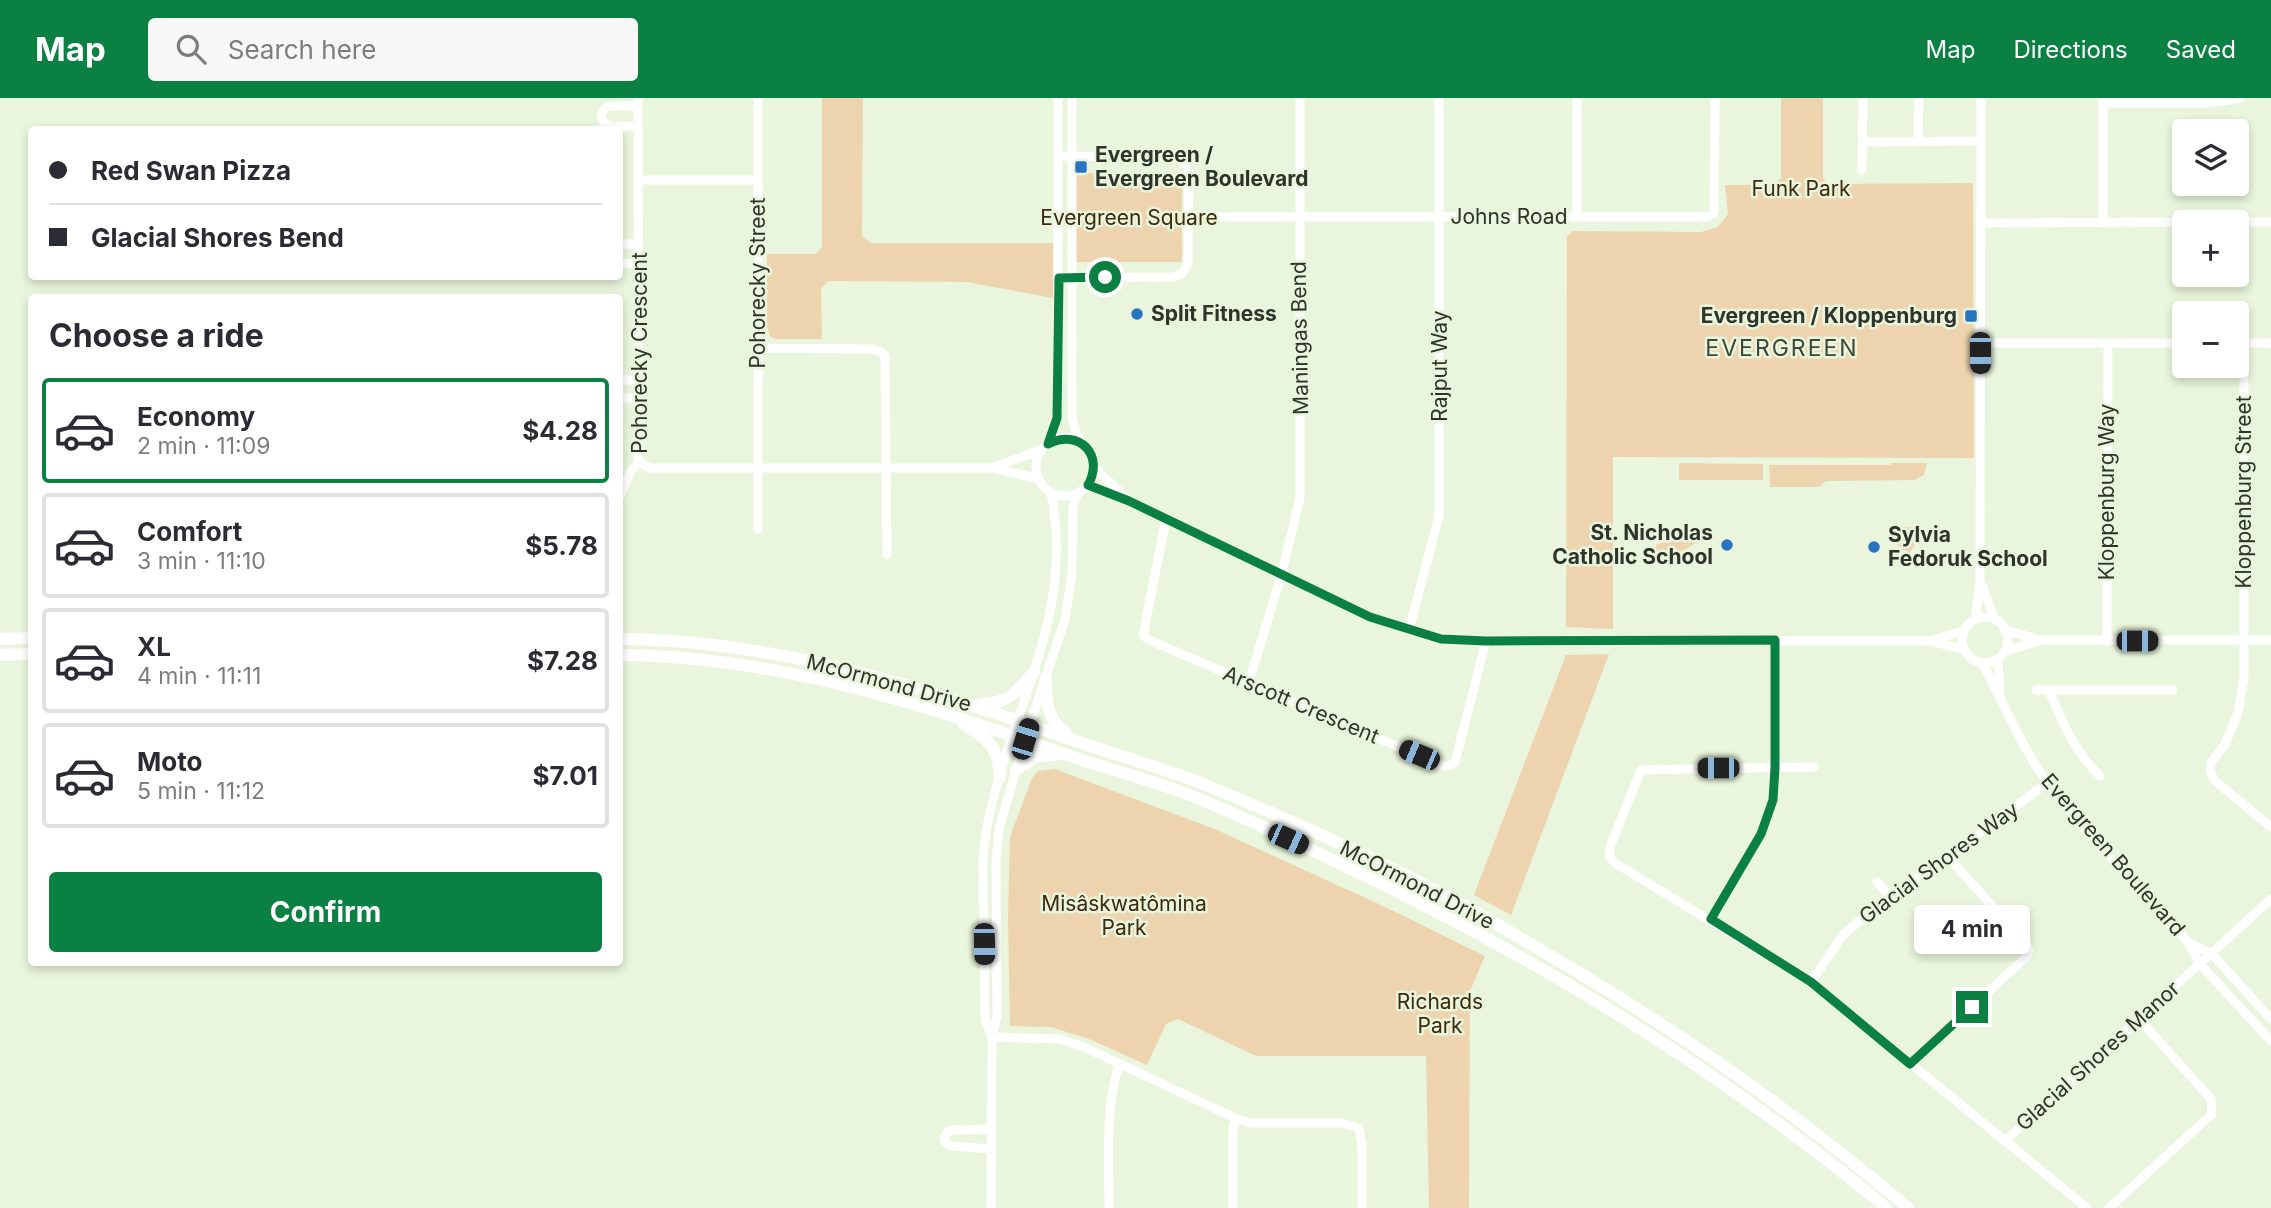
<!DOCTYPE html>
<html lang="en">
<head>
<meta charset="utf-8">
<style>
	body { margin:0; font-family:Inter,sans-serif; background:#f7f7f7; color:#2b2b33; height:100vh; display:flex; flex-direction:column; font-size:26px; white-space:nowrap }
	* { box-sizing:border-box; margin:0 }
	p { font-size:23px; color:#7c7c81 }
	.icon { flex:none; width:38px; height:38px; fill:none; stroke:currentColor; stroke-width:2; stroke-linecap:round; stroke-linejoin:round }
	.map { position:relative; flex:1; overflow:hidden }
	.sheet { position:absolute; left:28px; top:196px; width:595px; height:672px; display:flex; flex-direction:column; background:#fff; border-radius:7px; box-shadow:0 4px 10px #0003 }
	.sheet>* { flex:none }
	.hud { position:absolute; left:28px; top:28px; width:595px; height:154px; border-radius:7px; box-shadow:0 4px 10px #0003; display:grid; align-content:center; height:154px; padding:0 21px; background:#fff }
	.controls { position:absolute; left:2172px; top:21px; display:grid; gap:14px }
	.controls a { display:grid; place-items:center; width:77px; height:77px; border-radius:7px; background:#fff; box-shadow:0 4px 10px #0003; font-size:35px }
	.end { position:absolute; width:32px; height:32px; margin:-16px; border:9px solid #0b8043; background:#fff; box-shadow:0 0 0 4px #fff }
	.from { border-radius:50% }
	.bubble { position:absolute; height:49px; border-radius:7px; background:#fff; box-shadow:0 4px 10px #0003; font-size:23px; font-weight:700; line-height:49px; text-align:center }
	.car { position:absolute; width:21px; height:42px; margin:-21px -10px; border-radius:9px; box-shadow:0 0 5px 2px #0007; background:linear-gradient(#222 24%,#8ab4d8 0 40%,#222 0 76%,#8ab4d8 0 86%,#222 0) }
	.hud b { display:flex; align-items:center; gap:24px; height:66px; font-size:26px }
	.hud b+b { border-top:2px solid #e1e1e2 }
	.hud i { width:18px; height:18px; background:#2b2b33 }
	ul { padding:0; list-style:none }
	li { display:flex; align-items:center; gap:21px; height:105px; margin:0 14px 10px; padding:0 7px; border:4px solid #e1e1e2; border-radius:7px }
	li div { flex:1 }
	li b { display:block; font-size:26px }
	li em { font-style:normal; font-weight:700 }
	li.on { border-color:#0b8043 }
	li>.icon { width:63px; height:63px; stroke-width:1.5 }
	h2 { padding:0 21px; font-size:32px; line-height:84px }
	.button { display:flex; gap:14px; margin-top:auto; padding:14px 21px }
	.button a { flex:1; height:80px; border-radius:7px; background:#0b8043; color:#fff; font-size:28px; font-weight:700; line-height:80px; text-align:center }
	header { display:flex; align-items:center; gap:42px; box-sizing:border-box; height:98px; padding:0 35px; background:#0b8043; color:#fff }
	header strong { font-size:33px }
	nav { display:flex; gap:38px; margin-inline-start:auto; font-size:24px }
	.search { width:490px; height:63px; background:#f7f7f7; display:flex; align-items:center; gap:18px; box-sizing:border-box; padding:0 24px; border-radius:7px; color:#7c7c81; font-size:26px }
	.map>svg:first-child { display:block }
	.green { fill:#edd4af }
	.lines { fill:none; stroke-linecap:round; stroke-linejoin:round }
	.minor { stroke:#fff; stroke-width:9 }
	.major { stroke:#fff; stroke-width:12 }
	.route { stroke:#0b8043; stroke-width:9 }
	.poi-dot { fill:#2973c3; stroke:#e9f5dc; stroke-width:2.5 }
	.labels { text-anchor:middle; stroke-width:5; stroke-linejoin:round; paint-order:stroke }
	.poi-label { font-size:21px; font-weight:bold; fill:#2f342a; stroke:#e9f5dc; text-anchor:start }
	.park-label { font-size:21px; fill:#3d2a0b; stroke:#e9f5dc }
	.street-label { font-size:21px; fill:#2f342a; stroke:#e9f5dc }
	.neighbourhood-label { font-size:23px; letter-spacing:2px; fill:#3f4834; stroke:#e9f5dc }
</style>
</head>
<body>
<header>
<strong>Map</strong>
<div class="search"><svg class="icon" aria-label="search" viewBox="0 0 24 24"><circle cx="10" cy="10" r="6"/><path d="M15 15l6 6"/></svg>Search here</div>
<nav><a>Map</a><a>Directions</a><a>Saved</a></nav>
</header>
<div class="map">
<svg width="2271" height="1110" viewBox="0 0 2271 1110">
	<rect width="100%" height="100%" fill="#e9f5dc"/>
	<path class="green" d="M822 0H863L862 138 871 145H1053V200L967 184 828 183 821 191 822 241H776L770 239 767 228V156H816L822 149Z
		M1781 0H1823V80L1828 86 1973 85 1974 360 1613 359V531L1566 529 1567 138 1573 133 1701 134 1718 129 1728 116 1725 87H1773L1781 80Z
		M1076 75 1182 76V164H1076Z
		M1679 365 1763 366V382H1679Z
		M1891 365H1927L1924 377 1915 382 1826 383 1819 389H1770L1769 367H1890Z
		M1677 429H1704V441L1680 454 1679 453 1656 463V447L1667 443Z
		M1890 429H1915C1919 439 1916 448 1909 455L1891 443Z
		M1609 556 1511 817 1474 797 1566 557Z
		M1055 671 1217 732 1383 808 1485 858 1470 893 1469 1110H1429L1426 958H1256L1178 921 1166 926 1147 967 1089 941 1051 929 1010 928 1008 818 1010 739 1032 680 1038 673Z"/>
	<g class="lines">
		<path class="minor" d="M638 0 639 349 637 356 639 364 650 370H993L1039 381
			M758 0V431
			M1072 0V319L1076 335 1082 345
			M2103 5H2209L2241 0
			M638 8C629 8 616 7 608 9 599 12 600 24 608 27 616 30 629 28 638 28
			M1862 44 1981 43
			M1918 44 1919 0
			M1058 58 1172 59 1184 64 1189 75 1188 165 1183 175 1173 179 1059 180
			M1862 72 1863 0
			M638 82H757
			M1577 118V0
			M1188 119H1707L1713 116 1714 111 1715 0
			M2236 124H2271
			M1981 125 2184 124
			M2103 125V2
			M620 146H639
			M620 165 639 166
			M1980 245H2184
			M2236 245H2271
			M2244 245V579L2238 615 2225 646 2211 665 2210 672 2214 682 2271 729
			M759 250 872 251 881 254 885 258 887 457
			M620 282H639
			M620 300H638
			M1036 369a29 29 0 1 1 58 0a29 29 0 1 1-58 0Z
			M1048 346 1057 320 1058 289V0
			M995 369 1040 352
			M1095 370 1125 399
			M1088 387 1129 403 1370 519 1441 541 1486 543H1930L1965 552
			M620 398 631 373 639 364
			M1166 421 1143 537 1149 542 1443 668H1449L1455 664 1486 543
			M1981 485 1995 522
			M1962 542a23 23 0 1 1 46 0a23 23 0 1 1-46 0Z
			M1975 522 1980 484 1981 0
			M1409 532 1439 418V0
			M2005 532 2040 542H2271
			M1932 542 1964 533
			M2107 543 2108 245
			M2006 553 2039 543
			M1998 561 2000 594
			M1982 565C2004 605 2021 649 2049 687 2089 741 2142 793 2188 844L2199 865 2271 943
			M1249 584 1281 478 1300 400V0
			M2036 592H2173
			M2049 592C2062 624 2074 653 2100 678
			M1814 669 1641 672 1610 749 1609 758 1615 765 1811 884 2087 1110
			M1877 784 1889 798
			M1711 822 1761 736 1773 702 1775 670V542
			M2188 844 2212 856 2271 921
			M1811 884 1843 837 1889 798 1940 765 2047 685
			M991 937 985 920C985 886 984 853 984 819 983 787 981 755 988 724 1011 609 1076 517 1051 395
			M992 939 1059 941 1084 949 1237 1021 1251 1025H1342L1359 1030 1362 1046V1110
			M1910 966 2026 859 2029 853 2027 846 1948 759
			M991 1031 952 1032 947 1034 944 1040 946 1045 951 1048 991 1051
			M2006 1042 2271 801
			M991 1110 992 939 997 919 996 765 999 731 1025 641 1065 521 1072 476 1073 408 1078 395
			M1109 1110C1109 1060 1105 1014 1119 966
			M1233 1110V1028L1237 1021
			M2109 1110 2212 1016 2211 1001 2139 921"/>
		<path class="major" d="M0 541 32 540
			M620 541C775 542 928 590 1073 642 1116 657 1161 669 1203 686 1284 719 1366 756 1444 797 1474 812 1503 830 1532 847 1665 924 1791 1010 1908 1110
			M0 557 32 556
			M620 557C772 558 922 605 1064 656 1106 671 1150 681 1192 698 1242 718 1291 742 1339 765 1488 836 1630 917 1764 1015 1805 1045 1847 1076 1886 1110
			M1046 580C1046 602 1046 621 1066 635
			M981 606C1008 606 1018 593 1034 574
			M964 626C989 643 998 647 1000 679
			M1016 672 1035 659 1061 656"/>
	</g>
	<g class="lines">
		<path class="route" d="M1105 179 1059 180 1057 320 1048 346C1079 330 1105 357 1088 387L1129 403 1370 519 1441 541 1486 543 1775 542V670L1773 702 1761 736 1711 821 1811 884 1910 966 1972 909"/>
	</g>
	<g class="poi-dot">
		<rect x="1074" y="62" width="14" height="14" rx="3.5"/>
		<circle cx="1137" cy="216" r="7"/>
		<rect x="1964" y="211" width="14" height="14" rx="3.5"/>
		<circle cx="1727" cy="447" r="7"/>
		<circle cx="1874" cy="449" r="7"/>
	</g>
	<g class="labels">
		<g class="poi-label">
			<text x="1095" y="64">Evergreen /<tspan x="1095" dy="24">Evergreen Boulevard</tspan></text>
			<text x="1151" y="223">Split Fitness</text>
			<text x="1957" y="225" text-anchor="end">Evergreen / Kloppenburg</text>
			<text x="1713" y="442" text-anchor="end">St. Nicholas<tspan x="1713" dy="24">Catholic School</tspan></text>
			<text x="1888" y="444">Sylvia<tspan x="1888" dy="24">Fedoruk School</tspan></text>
		</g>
		<g class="park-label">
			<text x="1801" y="98">Funk Park</text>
			<text x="1129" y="127">Evergreen Square</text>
			<text x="1124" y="813">Misâskwatômina<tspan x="1124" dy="24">Park</tspan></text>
			<text x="1440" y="911">Richards<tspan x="1440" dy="24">Park</tspan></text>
		</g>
		<g class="street-label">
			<text x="1509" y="126">Johns Road</text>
			<text transform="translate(758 185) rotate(-90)" y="7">Pohorecky Street</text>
			<text transform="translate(1300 240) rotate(-91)" y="7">Maningas Bend</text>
			<text transform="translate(640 255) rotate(-90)" y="7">Pohorecky Crescent</text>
			<text transform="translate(1440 268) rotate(-90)" y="7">Rajput Way</text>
			<text transform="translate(2107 394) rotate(-90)" y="7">Kloppenburg Way</text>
			<text transform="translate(2244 394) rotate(-90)" y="7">Kloppenburg Street</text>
			<text transform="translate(889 585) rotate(15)" y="7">McOrmond Drive</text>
			<text transform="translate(1301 607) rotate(23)" y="7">Arscott Crescent</text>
			<text transform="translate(2113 757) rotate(49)" y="7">Evergreen Boulevard</text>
			<text transform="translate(1939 765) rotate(-36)" y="7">Glacial Shores Way</text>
			<text transform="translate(1417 787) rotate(27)" y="7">McOrmond Drive</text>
			<text transform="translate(2098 958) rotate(-42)" y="7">Glacial Shores Manor</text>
		</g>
		<g class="neighbourhood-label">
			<text x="1782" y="258">EVERGREEN</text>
		</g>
	</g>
</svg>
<div class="controls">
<a><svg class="icon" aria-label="layers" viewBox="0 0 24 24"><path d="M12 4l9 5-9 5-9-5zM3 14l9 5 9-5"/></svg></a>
<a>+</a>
<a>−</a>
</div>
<i class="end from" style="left:1105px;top:179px"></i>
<i class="end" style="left:1972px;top:909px"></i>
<div class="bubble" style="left:1914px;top:807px;width:116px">4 min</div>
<i class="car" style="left:1980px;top:255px;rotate:180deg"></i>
<i class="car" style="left:2137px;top:543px;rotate:90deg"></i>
<i class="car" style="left:1025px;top:641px;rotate:17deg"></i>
<i class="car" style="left:1419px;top:657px;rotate:293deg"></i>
<i class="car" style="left:1718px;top:670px;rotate:270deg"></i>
<i class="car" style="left:1288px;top:741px;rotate:114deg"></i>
<i class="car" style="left:984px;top:846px;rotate:179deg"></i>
<div class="hud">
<b><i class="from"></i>Red Swan Pizza</b>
<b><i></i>Glacial Shores Bend</b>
</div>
<section class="sheet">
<h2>Choose a ride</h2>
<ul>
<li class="on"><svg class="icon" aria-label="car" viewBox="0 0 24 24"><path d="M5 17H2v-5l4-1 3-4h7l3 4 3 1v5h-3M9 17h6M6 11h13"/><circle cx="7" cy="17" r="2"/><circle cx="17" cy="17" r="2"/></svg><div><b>Economy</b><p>2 min · 11:09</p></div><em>$4.28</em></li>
<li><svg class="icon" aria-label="car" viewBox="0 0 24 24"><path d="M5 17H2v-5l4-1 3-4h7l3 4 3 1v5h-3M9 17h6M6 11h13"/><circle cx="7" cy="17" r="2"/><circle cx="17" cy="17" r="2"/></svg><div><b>Comfort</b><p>3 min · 11:10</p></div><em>$5.78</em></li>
<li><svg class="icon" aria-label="car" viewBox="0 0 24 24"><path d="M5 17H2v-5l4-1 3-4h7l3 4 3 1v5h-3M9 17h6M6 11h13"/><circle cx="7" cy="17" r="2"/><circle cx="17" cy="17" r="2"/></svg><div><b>XL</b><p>4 min · 11:11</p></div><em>$7.28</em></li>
<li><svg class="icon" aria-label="car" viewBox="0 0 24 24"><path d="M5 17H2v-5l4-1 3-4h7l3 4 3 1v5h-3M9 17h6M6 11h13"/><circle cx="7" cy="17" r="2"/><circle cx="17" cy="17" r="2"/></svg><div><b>Moto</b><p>5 min · 11:12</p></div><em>$7.01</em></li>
</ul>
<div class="button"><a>Confirm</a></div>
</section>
</div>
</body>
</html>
